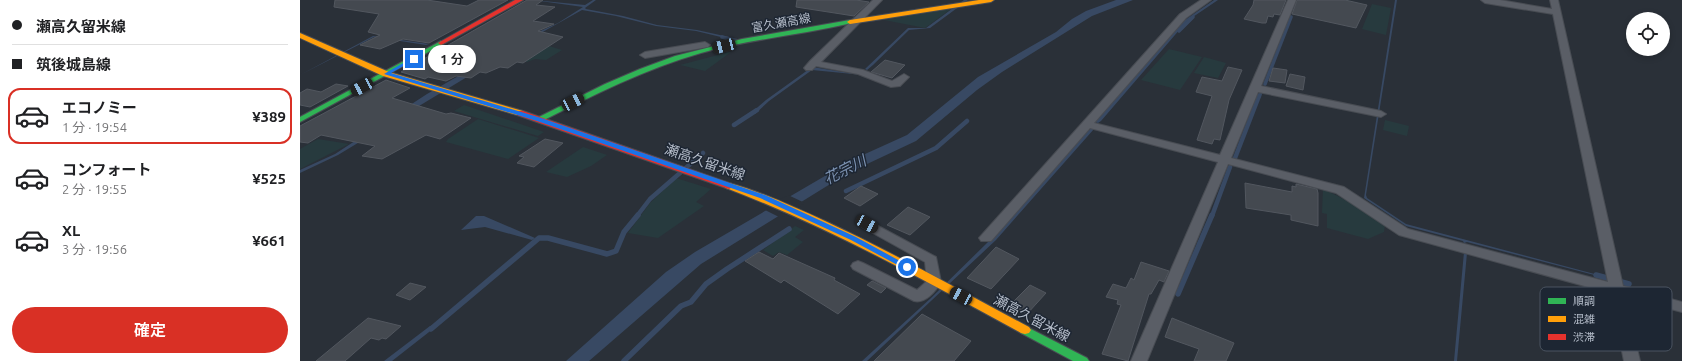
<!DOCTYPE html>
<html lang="ja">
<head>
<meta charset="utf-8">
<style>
	body { margin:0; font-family:Ubuntu,"Noto Sans JP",sans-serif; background:#f6f6f6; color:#202124; height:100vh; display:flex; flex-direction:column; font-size:15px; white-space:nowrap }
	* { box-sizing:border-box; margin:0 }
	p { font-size:13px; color:#757577 }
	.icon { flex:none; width:22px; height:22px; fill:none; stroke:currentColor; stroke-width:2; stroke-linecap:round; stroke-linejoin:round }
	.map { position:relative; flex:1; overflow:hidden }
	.details { display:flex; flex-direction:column; background:#fff; width:300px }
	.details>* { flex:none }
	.banner { display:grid; align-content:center; height:88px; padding:0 12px; background:#fff }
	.fabs { position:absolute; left:1326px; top:12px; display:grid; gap:8px }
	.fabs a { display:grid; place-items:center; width:44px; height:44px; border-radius:50%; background:#fff; box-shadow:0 2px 6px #0003; font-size:20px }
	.end { position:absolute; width:18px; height:18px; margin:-9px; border:5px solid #1a73e8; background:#fff; box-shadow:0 0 0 2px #fff }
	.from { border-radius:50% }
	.bubble { position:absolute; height:28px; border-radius:14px; background:#fff; box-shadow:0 2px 6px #0003; font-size:13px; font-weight:600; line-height:28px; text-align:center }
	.car { position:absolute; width:12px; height:24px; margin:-12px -6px; border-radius:5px; box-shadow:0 0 3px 1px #0007; background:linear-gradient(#222 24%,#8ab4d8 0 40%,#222 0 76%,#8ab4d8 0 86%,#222 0) }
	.banner b { display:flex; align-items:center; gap:14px; height:38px; font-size:15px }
	.banner b+b { border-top:1px solid #e0e0e0 }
	.banner i { width:10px; height:10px; background:#202124 }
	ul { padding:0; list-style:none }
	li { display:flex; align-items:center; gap:12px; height:56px; margin:0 8px 6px; padding:0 4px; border:2px solid transparent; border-radius:12px }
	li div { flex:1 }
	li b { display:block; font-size:15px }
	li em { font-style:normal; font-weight:600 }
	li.selected { border-color:#d93025 }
	li>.icon { width:36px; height:36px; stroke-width:1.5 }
	.primary-button { display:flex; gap:8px; margin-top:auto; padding:8px 12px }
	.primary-button a { flex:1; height:46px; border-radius:24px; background:#d93025; color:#fff; font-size:16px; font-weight:600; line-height:46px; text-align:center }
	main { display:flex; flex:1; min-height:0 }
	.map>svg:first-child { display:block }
	.green { fill:#273a3e }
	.water { fill:#384963 }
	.pier { fill:#2a3038 }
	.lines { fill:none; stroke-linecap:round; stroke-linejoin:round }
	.stream-far2 { stroke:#384963; stroke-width:3.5 }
	.stream-far1 { stroke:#384963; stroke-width:4.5 }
	.stream { stroke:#384963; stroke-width:5.5 }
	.building { fill:#444950; stroke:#52575f }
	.street-casing { stroke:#484c53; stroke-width:2 }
	.fast-casing { stroke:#484c53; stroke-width:2 }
	.slow-casing { stroke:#484c53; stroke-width:2 }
	.jam-casing { stroke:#484c53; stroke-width:2 }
	.street { fill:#5a5e66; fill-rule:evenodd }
	.fast { fill:#30b455; fill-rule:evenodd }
	.slow { fill:#ff9f0a; fill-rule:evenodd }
	.jam { fill:#e5322d; fill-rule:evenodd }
	.route { fill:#1a73e8 }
	.labels { text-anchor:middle; stroke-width:3; stroke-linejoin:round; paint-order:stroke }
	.far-street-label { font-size:12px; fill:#b4bcc9; stroke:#1d2633 }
	.street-label { font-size:14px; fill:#b4bcc9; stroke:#1d2633 }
	.water-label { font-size:15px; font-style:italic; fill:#7c92b1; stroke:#1d2633 }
	.key { fill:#1d2633; stroke:#4a5360; stroke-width:1 }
	.key-label { font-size:11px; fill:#b4bcc9 }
</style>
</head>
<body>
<main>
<section class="details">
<div class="banner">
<b><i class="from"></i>瀬高久留米線</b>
<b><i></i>筑後城島線</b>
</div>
<ul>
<li class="selected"><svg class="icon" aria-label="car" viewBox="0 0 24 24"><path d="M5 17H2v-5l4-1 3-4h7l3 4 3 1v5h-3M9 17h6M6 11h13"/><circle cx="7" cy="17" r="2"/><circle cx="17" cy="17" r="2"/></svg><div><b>エコノミー</b><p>1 分 · 19:54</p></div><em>¥389</em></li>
<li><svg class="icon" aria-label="car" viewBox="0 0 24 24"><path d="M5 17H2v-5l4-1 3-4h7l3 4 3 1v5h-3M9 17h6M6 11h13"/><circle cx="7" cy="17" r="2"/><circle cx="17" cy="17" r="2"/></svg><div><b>コンフォート</b><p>2 分 · 19:55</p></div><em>¥525</em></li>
<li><svg class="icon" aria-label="car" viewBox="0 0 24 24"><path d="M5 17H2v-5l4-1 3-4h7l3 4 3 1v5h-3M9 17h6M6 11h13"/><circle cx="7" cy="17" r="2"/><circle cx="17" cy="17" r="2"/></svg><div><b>XL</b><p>3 分 · 19:56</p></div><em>¥661</em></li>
</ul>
<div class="primary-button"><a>確定</a></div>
</section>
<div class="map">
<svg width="1382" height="361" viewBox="0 0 1382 361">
	<rect width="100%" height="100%" fill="#2a3038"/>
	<path class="green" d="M1072 4 1091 8 1086 35 1062 29Z
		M651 9 625 28 584 20Z
		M249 46 262 50 246 60 235 59 227 62 223 61Z
		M869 49 902 57 880 90 841 80Z
		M429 52H431L405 71 380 65Z
		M904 57 926 63 918 78 894 73Z
		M164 105 244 132 238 136 154 111Z
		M178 119 239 138 208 159 146 142 148 139Z
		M1085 120 1109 126 1107 136 1083 130Z
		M18 139 49 144 0 169V149Z
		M283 147 307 155 291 166 267 177 246 172Z
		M376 178 411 189 396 202 404 206 358 238 328 233 350 203Z
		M1023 189 1050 202 1085 224 1084 232 1068 239 1027 228V214L1022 213Z
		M495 226 504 230 495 237 503 242 487 255 479 252 473 256 463 250Z"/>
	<path class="water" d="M233 0 285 5 293 0H296L285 8 286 9 323 16 357 25 397 30 429 37 425 38 396 31 356 26 316 16 282 10 230 39 38 155 0 173V170L35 154 127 94 221 40 258 23 283 7Z
		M664 0H668L630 28 609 30 573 65 567 70 565 69 608 28H626Z
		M816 0H833L792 16 702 72 677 90 616 141 548 173 401 264 289 361H266L366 272 395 252 554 159 607 135 678 77 756 32 772 19 786 11Z
		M914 0H918L887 21 801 121 798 123 795 122 885 20Z
		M1095 0H1097L1066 195 1067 198 1106 224 1302 276V277L1167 242 1164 243 1163 241 1106 226 1064 198Z
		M73 36 129 44 126 45 74 37 0 75Z
		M512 67 563 75 512 70 469 101 455 114 451 113 466 100Z
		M790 129H794L696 240 567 361H562L631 298 689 241Z
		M176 216H184L235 238 232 240 185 227 161 230Z
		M1164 252 1167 253 1157 361H1154Z
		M138 325 92 361H84L130 326Z"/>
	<path class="pier" d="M488 195 505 203 481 218 463 209Z"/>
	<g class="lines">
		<path class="stream-far2" d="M879 31 893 17
			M422 37 442 42
			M965 84 991 17
			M959 97 961 92"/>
		<path class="stream-far1" d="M434 125 457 110
			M935 158 959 96
			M546 191 636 148 667 121
			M337 216 350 199 403 153
			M912 216 930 167"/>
		<path class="stream" d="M1296 275 1329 284
			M878 294 912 215
			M131 329 239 238H248L307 254 316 251 324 232 338 215
			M324 361 381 306 391 302 406 284 427 269 489 229"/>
	</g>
	<path class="building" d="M35 0H127L167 6 179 0H208L129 43 103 39 80 49 60 45 80 35 68 32 79 14 34 7Z
		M227 0H243L236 5 255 7 233 21 254 24 238 31 263 37 223 63 217 62 208 68 200 67 186 73 180 72 171 78 156 76 146 81 128 77 125 79 101 72Z
		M497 0H556L569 2 554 16 496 7Z
		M954 0H986L980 15 974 14 973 17 968 16 966 23H962L944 19 953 5Z
		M997 0H1045L1067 5 1056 28 992 14Z
		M585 60 605 65 592 78 571 72Z
		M928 67 942 70 929 100 920 140 914 139 912 144 897 140 912 96 896 92 902 77 922 81Z
		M973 68 987 70 985 83 969 81Z
		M990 74 1005 77 1003 90 986 86Z
		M86 80 110 88 92 98 146 114 151 113 171 118 140 139 126 135 82 159 62 156 75 146 21 135 8 143 0 142V126Z
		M36 84 48 86 10 107 0 105V93L7 89 21 92Z
		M245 139 263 143 234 167 217 163 224 157 219 156Z
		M945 183 992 192V186L996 187V184L1017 189 1018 193V226L991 220V215L946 208Z
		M561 186 578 194 560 206 544 198Z
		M608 207 630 217 610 235 587 225Z
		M696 247 719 259 691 289 667 278Z
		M459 252 473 259 479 253 535 278 534 280 560 294 538 314 484 280 481 283 445 261Z
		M841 262 869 271 864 282 859 280 851 294H849L828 361 802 354 821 305 817 304 818 300 806 297 813 284 826 288 831 278 834 280Z
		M572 281 586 288 581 293 567 285Z
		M110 283 126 287 110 300 96 295Z
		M730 285 746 293 727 314 710 305Z
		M622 314 671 341 654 361H574Z
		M68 318 101 326 86 339 82 338 79 340 71 338 45 361H16Z
		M872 318 934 343 926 361H894L899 349 865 337Z"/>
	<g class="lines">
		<defs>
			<path id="street" d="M573 0H582L521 62 563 70 592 81 604 74 609 77 600 86 591 87 558 74 516 66 512 70H506L504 68 510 61Z
				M901 0H911L886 18 794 123 920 155 988 0H996L961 86 1081 111 1086 114 1081 117 958 92 931 158 1044 187 1108 229 1308 282 1253 14 1185 3 1181 0H1200L1252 9 1250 0H1258L1323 286 1382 302V312L1325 297 1340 361H1324L1310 293 1099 235 1036 193 928 164 847 361H831L918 162 790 128 691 241H681L679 238 880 14Z
				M405 42 410 45 408 47 345 58 340 55 345 52Z
				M567 220 636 257 641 282C636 291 625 304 614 301L553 269 551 266 553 263 558 261 563 263 617 290 627 281 625 262 562 227 561 224 562 221Z"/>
			<path id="fast" d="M550 20 553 22 552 23C502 35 450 39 401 53 345 69 294 95 242 121H236L235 119 305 84 340 69 375 56 442 39Z
				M141 41 144 43 143 44 0 122V117Z
				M725 326 787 358 789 361H773L721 333 719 330 721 327Z"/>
			<path id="slow" d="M679 0H694L691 2 550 24 547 22 550 20Z
				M0 33 89 72 223 111 224 113 223 115H217L83 76 0 38Z
				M429 183C462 192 494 207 525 221 594 253 661 291 729 327L731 330 729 333 725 334 721 333C624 280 529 227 426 188L424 186Z"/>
			<path id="jam" d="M215 0H223L143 44 141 45 138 43Z
				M217 111H223L432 184 434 186 429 189 426 188 217 115 216 113Z"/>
		</defs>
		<use href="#street" class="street-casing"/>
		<use href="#fast" class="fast-casing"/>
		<use href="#slow" class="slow-casing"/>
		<use href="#jam" class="jam-casing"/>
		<use href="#street" class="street"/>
		<use href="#fast" class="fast"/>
		<use href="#slow" class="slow"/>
		<use href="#jam" class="jam"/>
	</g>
	<path class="route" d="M112 58 116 59 91 73 241 118 465 195 556 237 611 267 610 269H605L551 240 460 198 237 121 84 74Z"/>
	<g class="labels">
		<g class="far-street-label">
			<text transform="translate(481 23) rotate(-10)" y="4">富久瀬高線</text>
		</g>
		<g class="street-label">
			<text transform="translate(405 162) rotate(19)" y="5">瀬高久留米線</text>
			<text transform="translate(732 318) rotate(28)" y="5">瀬高久留米線</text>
		</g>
		<g class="water-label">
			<text transform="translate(545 170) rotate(-27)" y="5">花宗川</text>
		</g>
	</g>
	<rect x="1240" y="287" width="132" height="64" rx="6" class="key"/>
	<rect x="1248" y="298" width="18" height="6" fill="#30b455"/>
	<rect x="1248" y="316" width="18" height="6" fill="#ff9f0a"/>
	<rect x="1248" y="334" width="18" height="6" fill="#e5322d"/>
	<g class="key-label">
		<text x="1273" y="305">順調</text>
		<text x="1273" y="323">混雑</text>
		<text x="1273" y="341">渋滞</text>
	</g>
</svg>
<div class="fabs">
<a><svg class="icon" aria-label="locate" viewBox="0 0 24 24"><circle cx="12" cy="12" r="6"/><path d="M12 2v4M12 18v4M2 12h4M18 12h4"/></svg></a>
</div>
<i class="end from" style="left:607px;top:267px"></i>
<i class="end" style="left:114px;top:59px"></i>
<div class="bubble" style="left:128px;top:45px;width:48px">1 分</div>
<i class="car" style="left:424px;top:46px;rotate:256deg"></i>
<i class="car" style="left:62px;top:87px;rotate:242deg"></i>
<i class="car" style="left:273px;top:102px;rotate:63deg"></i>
<i class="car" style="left:567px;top:224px;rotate:119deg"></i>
<i class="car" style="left:661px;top:296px;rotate:298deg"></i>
</div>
</main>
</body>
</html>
